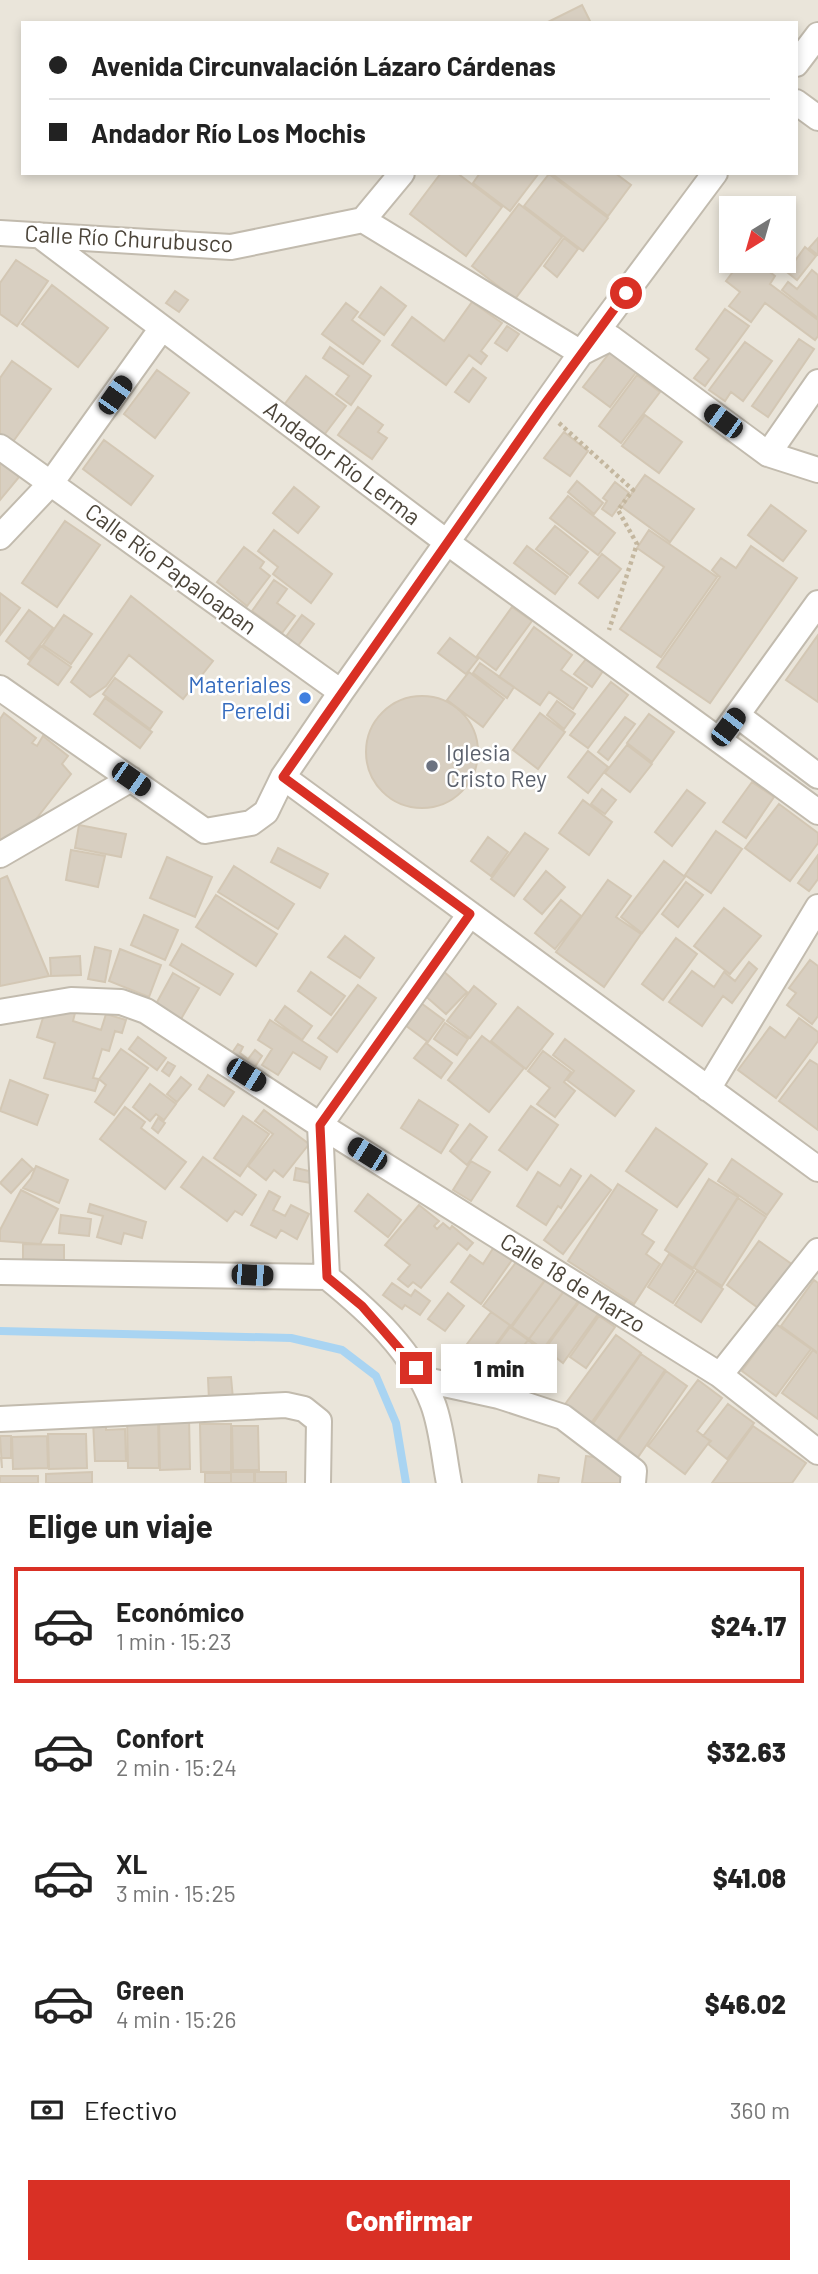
<!DOCTYPE html>
<html lang="es">
<head>
<meta charset="utf-8">
<style>
	body { margin:0; font-family:Barlow,sans-serif; background:#f2f2f2; color:#222; height:100vh; display:flex; flex-direction:column; font-size:26px; white-space:nowrap }
	* { box-sizing:border-box; margin:0 }
	p { font-size:23px; color:#767676 }
	.icon { flex:none; width:38px; height:38px; fill:none; stroke:currentColor; stroke-width:2; stroke-linecap:round; stroke-linejoin:round }
	.map { position:relative; height:1483px; overflow:hidden }
	.panel { display:flex; flex-direction:column; background:#fff; flex:1 }
	.panel>* { flex:none }
	.guide { position:absolute; left:21px; top:21px; width:777px; height:154px; border-radius:0px; box-shadow:0 4px 10px #0003; display:grid; align-content:center; height:154px; padding:0 28px; background:#fff }
	.needle { width:46px; rotate:217deg }
	.tools { position:absolute; left:719px; top:196px; display:grid; gap:14px }
	.tools a { display:grid; place-items:center; width:77px; height:77px; border-radius:0px; background:#fff; box-shadow:0 4px 10px #0003; font-size:35px }
	.end { position:absolute; width:32px; height:32px; margin:-16px; border:9px solid #d93025; background:#fff; box-shadow:0 0 0 4px #fff }
	.from { border-radius:50% }
	.bubble { position:absolute; height:49px; border-radius:0px; background:#fff; box-shadow:0 4px 10px #0003; font-size:23px; font-weight:800; line-height:49px; text-align:center }
	.car { position:absolute; width:21px; height:42px; margin:-21px -10px; border-radius:9px; box-shadow:0 0 5px 2px #0007; background:linear-gradient(#222 24%,#8ab4d8 0 40%,#222 0 76%,#8ab4d8 0 86%,#222 0) }
	.guide b { display:flex; align-items:center; gap:24px; height:66px; font-size:26px }
	.guide b+b { border-top:2px solid #e0e0e0 }
	.guide i { width:18px; height:18px; background:#222 }
	ul { padding:0; list-style:none }
	li { display:flex; align-items:center; gap:21px; height:116px; margin:0 14px 10px; padding:0 14px; border:4px solid transparent; border-radius:0px }
	li div { flex:1 }
	li b { display:block; font-size:26px }
	li em { font-style:normal; font-weight:800 }
	li.active { border-color:#d93025 }
	li>.icon { width:63px; height:63px; stroke-width:1.5 }
	h2 { padding:0 28px; font-size:32px; line-height:84px }
	.pay { display:flex; align-items:center; gap:18px; height:77px; padding:0 28px; font-size:26px }
	.pay p { margin-inline-start:auto }
	.action { display:flex; gap:14px; margin-top:auto; padding:14px 28px }
	.action a { flex:1; height:80px; border-radius:0px; background:#d93025; color:#fff; font-size:28px; font-weight:800; line-height:80px; text-align:center }
	.map>svg:first-child { display:block }
	.residential { fill:#eae5da; fill-rule:evenodd }
	.lines { fill:none; stroke-linecap:round; stroke-linejoin:round }
	.stream { stroke:#a9d4f2; stroke-width:8 }
	.building { fill:#d8cfc1; stroke:#d3c7b4; stroke-width:2 }
	.minor-casing { stroke:#c2bbae; stroke-width:28 }
	.path { stroke:#c4b79f; stroke-width:4.5; stroke-dasharray:3.5 3.5; stroke-linecap:butt }
	.minor { stroke:#fff; stroke-width:24 }
	.route { stroke:#d93025; stroke-width:9 }
	.shop-dot { fill:#3f7fe0; stroke:#fff; stroke-width:2.5 }
	.worship-dot { fill:#6b7280; stroke:#fff; stroke-width:2.5 }
	.labels { text-anchor:middle; stroke-width:5; stroke-linejoin:round; paint-order:stroke }
	.street-label { font-size:23px; fill:#4b4439; stroke:#fff }
	.shop-label { font-size:23px; fill:#366cbe; stroke:#fff; text-anchor:end }
	.worship-label { font-size:23px; fill:#5b616d; stroke:#fff; text-anchor:start }
</style>
</head>
<body>
<div class="map">
<svg width="818" height="1483" viewBox="0 0 818 1483">
	<rect width="100%" height="100%" fill="#f6f3ec"/>
	<path class="residential" d="M0 0H818V1483H0ZM23 23H796V173H23ZM732 208H784V261H732Z"/>
	<g class="lines">
		<path class="stream" d="M0 1331 291 1338 342 1350 376 1376 396 1423 406 1483"/>
	</g>
	<path class="building" d="M582 5 591 23H546Z
		M441 173H457L502 207 466 256 410 214Z
		M480 173H539L510 211 473 183Z
		M551 173H615L631 185 608 216Z
		M549 174 608 218 583 251 524 206Z
		M519 204 562 237 515 299 472 266Z
		M564 238 578 249 557 277 544 266Z
		M818 238V255L809 248Z
		M805 247 816 256 797 280 787 272Z
		M16 260 48 281 17 326 0 314V283Z
		M741 261H755L775 276 770 284 818 320V336L815 340 765 303 751 322 729 306 740 292 726 281Z
		M812 270 818 275V318L782 290 788 282 797 289Z
		M52 285 108 328 78 367 22 324Z
		M381 287 406 306 384 335 359 317Z
		M175 291 188 300 179 312 166 303Z
		M472 302 502 323 481 351 487 356 481 364 469 355 446 385 392 345 412 317 444 341Z
		M346 303 358 312 352 320 380 341 363 364 322 334Z
		M725 309 749 326 705 386 694 378 709 359 696 349Z
		M507 326 519 334 507 351 495 343Z
		M799 339 814 349 768 417 752 406Z
		M745 342 772 361 743 401 731 392 725 401 709 390Z
		M330 347 371 376 351 405 336 394 349 376 323 358Z
		M611 351 637 371 610 407 583 387Z
		M12 361 51 389 12 443 0 433V378Z
		M473 368 486 378 469 402 455 392Z
		M157 370 189 393 155 438 124 414Z
		M637 375 660 392 621 443 599 426Z
		M306 376 346 406 324 435 284 405Z
		M358 407 383 425 378 432 387 438 372 459 338 435Z
		M645 415 682 442 659 473 622 446Z
		M564 432 588 451 570 476 544 458Z
		M104 440 153 476 131 505 83 469Z
		M0 460 19 477 0 500Z
		M645 475 694 509 670 542 622 507Z
		M577 481 603 503 594 514 568 492Z
		M615 482 629 493 612 516 602 509 607 501 603 498Z
		M294 487 319 507 298 533 273 513Z
		M568 496 615 533 598 555 550 518Z
		M771 505 806 531 783 561 748 535Z
		M65 521 100 545 57 607 22 583Z
		M555 526 588 552 570 575 536 549Z
		M274 530 332 574 311 603 273 574 278 567 258 551Z
		M649 530 717 577 661 657 620 629 664 567 637 548Z
		M527 546 568 577 555 594 514 563Z
		M751 546 797 578 710 703 657 667 720 577 712 570 721 558 736 568Z
		M244 547 264 562 260 568 270 576 247 606 217 582Z
		M602 554 621 569 598 598 579 583Z
		M274 580 287 589 277 603 295 616 282 633 252 611Z
		M0 593 20 608 0 635Z
		M131 596 213 661 183 699 129 655 106 686 90 697 71 682Z
		M512 607 532 621 496 670 477 656Z
		M29 610 53 628 29 659 6 641Z
		M64 615 92 634 71 664 43 645Z
		M302 615 314 624 297 647 285 638Z
		M534 627 572 655 561 670 587 688 573 709 549 692 540 705 499 677Z
		M818 635V702L786 680Z
		M450 638 478 659 466 674 438 653Z
		M41 646 71 667 58 685 28 664Z
		M586 659 603 671 592 687 574 674Z
		M480 663 514 687 507 698 473 673Z
		M469 672 504 699 483 727 447 700Z
		M115 678 162 712 150 729 103 694Z
		M611 682 628 695 588 748 570 735Z
		M366 752a56 56 0 1 1 112 0a56 56 0 1 1-112 0Z
		M105 698 152 732 140 748 94 714Z
		M557 701 575 714 564 729 547 715Z
		M4 713 36 738 32 743 37 746 43 736 68 756 62 764 71 774 33 823 0 846V719Z
		M540 713 565 732 538 769 513 750Z
		M649 714 674 732 652 762 627 743Z
		M625 717 635 724 608 760 598 752Z
		M627 745 652 764 630 792 605 773Z
		M588 751 608 767 588 793 568 777Z
		M752 782 774 797 746 838 723 822Z
		M602 789 616 800 605 814 591 804Z
		M687 790 705 803 672 846 655 832Z
		M583 800 612 822 589 855 559 833Z
		M779 804 818 833V843L790 881 745 848Z
		M79 825 126 834 121 857 75 848Z
		M716 831 742 849 711 893 685 875Z
		M525 833 548 849 514 896 491 879Z
		M488 837 508 852 491 876 471 861Z
		M278 848 328 874 320 888 271 862Z
		M71 850 105 856 98 887 66 880Z
		M818 855V879L809 891 798 883Z
		M167 857 212 877 195 917 150 898Z
		M664 861 685 877 642 933 621 917Z
		M234 866 294 904 278 929 218 892Z
		M546 871 565 887 542 914 524 899Z
		M7 876 49 976 0 986V879Z
		M608 880 631 896 616 917 641 934 604 987 556 952Z
		M686 882 703 895 678 927 662 914Z
		M216 895 277 934 256 966 196 927Z
		M561 900 581 916 555 949 535 933Z
		M724 908 761 936 730 974 694 946Z
		M144 915 178 930 165 960 131 945Z
		M345 936 374 958 360 978 328 957Z
		M676 938 697 954 663 1000 642 984Z
		M182 944 233 974 220 995 170 965Z
		M95 947 111 951 105 982 88 979Z
		M120 949 161 965 149 997 109 981Z
		M80 956 81 975 51 976 50 958Z
		M810 960 818 966V1016L812 1024 787 1005 796 993 789 988Z
		M749 962 757 969 732 1003 723 996 702 1026 669 1002 692 971 714 987 724 972 735 981Z
		M442 970 467 992 446 1014 422 993Z
		M311 972 345 996 331 1015 298 991Z
		M173 973 199 988 181 1019 156 1004Z
		M358 985 376 998 337 1052 318 1038Z
		M474 986 496 1004 470 1038 447 1021Z
		M421 1003 444 1020 428 1042 405 1025Z
		M47 1005 75 1013 73 1021 101 1030 106 1014 126 1020 122 1033 115 1031 109 1051 102 1049 93 1078 99 1079 95 1091 44 1078 55 1043 37 1037Z
		M285 1006 312 1026 302 1040 275 1020Z
		M518 1007 553 1034 526 1069 491 1041Z
		M799 1018 818 1032V1041L776 1098 738 1070 770 1027 785 1038Z
		M270 1020 327 1057 320 1069 293 1052 278 1075 262 1065 272 1049 258 1040Z
		M445 1023 468 1039 457 1055 434 1039Z
		M482 1036 524 1068 489 1112 448 1080Z
		M138 1037 166 1058 157 1070 129 1049Z
		M565 1039 634 1091 615 1116 567 1080 574 1071 553 1055Z
		M426 1043 452 1063 441 1078 414 1058Z
		M238 1044 243 1047 240 1053 248 1059 255 1050 262 1056 253 1070 230 1056Z
		M121 1049 148 1068 114 1115 95 1102 106 1085 99 1079Z
		M543 1051 571 1072 564 1082 575 1091 555 1117 537 1104 550 1088 528 1071Z
		M810 1060 818 1065V1130L779 1101Z
		M168 1062 175 1066 169 1076 162 1071Z
		M208 1075 234 1092 224 1106 199 1089Z
		M181 1077 191 1085 177 1102 167 1094Z
		M10 1080 48 1095 37 1125 0 1111Z
		M150 1084 176 1104 164 1120 156 1114 150 1121 133 1107Z
		M419 1100 458 1125 441 1153 401 1128Z
		M531 1106 558 1125 527 1170 499 1150Z
		M125 1107 145 1122 141 1128 186 1162 165 1189 100 1139Z
		M264 1110 309 1144 283 1177 274 1170 266 1180 248 1166 273 1134 255 1121Z
		M243 1116 269 1134 240 1176 214 1158Z
		M158 1118 165 1123 158 1133 152 1128Z
		M470 1124 487 1137 467 1165 450 1151Z
		M656 1128 707 1164 677 1207 626 1171Z
		M203 1157 256 1195 242 1215 235 1211 227 1221 181 1187Z
		M22 1159 33 1169 11 1193 0 1183Z
		M732 1159 782 1194 767 1215 718 1181Z
		M471 1161 490 1172 471 1201 453 1190Z
		M36 1166 68 1180 59 1203 23 1188 31 1178Z
		M296 1168 313 1172 311 1183 294 1180Z
		M571 1169 581 1176 561 1208 558 1206 546 1225 517 1206 538 1172 560 1186Z
		M591 1175 611 1190 563 1254 544 1240Z
		M709 1179 738 1197 693 1268 665 1250Z
		M618 1184 657 1210 642 1234 654 1242 646 1254 660 1264 634 1304 568 1261Z
		M21 1190 58 1209 40 1244 0 1241V1230Z
		M269 1191 280 1197 273 1210 285 1216 291 1205 309 1214 297 1239 281 1230 276 1238 251 1225Z
		M368 1194 401 1220 388 1237 355 1211Z
		M738 1198 766 1217 722 1286 694 1268Z
		M90 1204 146 1222 142 1238 124 1233 121 1244 97 1237 103 1216 88 1212Z
		M419 1205 439 1221 434 1226 437 1229 443 1223 450 1229 452 1226 473 1243 467 1250 458 1243 421 1288 413 1282 408 1287 398 1279 410 1265 385 1245Z
		M61 1215 91 1219 89 1236 59 1233Z
		M759 1241 793 1265 761 1310 727 1285Z
		M23 1244 64 1245V1261L23 1259Z
		M494 1247 512 1260 481 1304 451 1282 470 1255 483 1264Z
		M669 1254 694 1271 673 1303 648 1287Z
		M520 1257 547 1277 511 1326 483 1306Z
		M697 1271 723 1289 701 1322 675 1305Z
		M546 1279 563 1292 529 1339 512 1327Z
		M814 1280 818 1283V1353L781 1326Z
		M392 1283 411 1296 415 1290 430 1301 420 1315 405 1305 402 1309 383 1295Z
		M565 1290 579 1300 543 1349 529 1339Z
		M448 1293 464 1306 445 1331 428 1319Z
		M580 1301 598 1314 563 1363 545 1349Z
		M491 1312 510 1325 477 1370 458 1356Z
		M599 1316 615 1327 586 1368 570 1357Z
		M776 1324 811 1349 776 1396 742 1371Z
		M510 1327 528 1340 497 1381 480 1368Z
		M616 1335 641 1353 589 1426 563 1407Z
		M528 1340 552 1359 522 1399 498 1381Z
		M813 1350 818 1354V1419L782 1393Z
		M641 1354 665 1370 614 1445 590 1428Z
		M666 1371 687 1386 636 1460 615 1445Z
		M231 1377 233 1399 209 1400 208 1378Z
		M698 1380 722 1398 697 1431 710 1441 685 1474 648 1446Z
		M728 1404 754 1423 727 1459 708 1444 711 1441 703 1436Z
		M158 1415 159 1468H128L127 1416Z
		M189 1416 190 1469 160 1470 159 1417Z
		M106 1420V1430L125 1429 126 1461H95L93 1421Z
		M200 1424H231V1472H201Z
		M232 1426H258L259 1470H233Z
		M753 1426 806 1463 792 1483H712Z
		M48 1434H86L87 1468 49 1469Z
		M0 1436H11V1458H1L2 1468Z
		M47 1436 48 1468 13 1469 12 1437Z
		M586 1456 616 1460 624 1472 623 1483H582Z
		M92 1472V1483H46V1474Z
		M231 1472H254V1483H231Z
		M255 1472H286V1483H255Z
		M205 1473H231V1483H205Z
		M539 1475 559 1478 558 1483H538Z
		M0 1476H38V1483H0Z"/>
	<g class="lines">
		<defs>
			<path id="minor" d="M796 64 818 35
				M796 102 818 118
				M363 220 581 353 611 338 768 454 818 470
				M0 233 231 247 363 220 402 173
				M39 235 448 543 818 812
				M0 447 341 692
				M768 454 818 382
				M0 537 51 483 162 328
				M0 688 205 831 251 823 266 812 283 777 341 692 581 353 715 173
				M737 715 818 776
				M719 740 818 603
				M283 777 818 1169
				M0 855 131 779
				M0 1012 71 1000 121 1002 146 1011 320 1125 720 1375 818 1452
				M708 1089 818 907
				M0 1272 327 1277C370 1312 413 1351 433 1404 442 1428 444 1458 449 1483
				M327 1277 320 1125 470 914
				M720 1375 818 1251
				M421 1379 499 1396 563 1417 634 1471 633 1483
				M0 1419 286 1405 304 1409 319 1421 318 1483"/>
		</defs>
		<use href="#minor" class="minor-casing"/>
		<path class="path" d="M559 423 633 490 618 510 637 544 609 630"/>
		<use href="#minor" class="minor"/>
	</g>
	<g class="lines">
		<path class="route" d="M416 1368 362 1306 327 1277 320 1125 470 914 283 777 541 409 626 293"/>
	</g>
	<circle class="shop-dot" cx="305" cy="698" r="7"/>
	<circle class="worship-dot" cx="432" cy="766" r="7"/>
	<g class="labels">
		<g class="street-label">
			<text transform="translate(129 239) rotate(3)" y="8">Calle Río Churubusco</text>
			<text transform="translate(342 463) rotate(37)" y="8">Andador Río Lerma</text>
			<text transform="translate(171 569) rotate(36)" y="8">Calle Río Papaloapan</text>
			<text transform="translate(573 1283) rotate(32)" y="8">Calle 18 de Marzo</text>
		</g>
		<g class="shop-label">
			<text x="291" y="693">Materiales<tspan x="291" dy="26">Pereldi</tspan></text>
		</g>
		<g class="worship-label">
			<text x="446" y="761">Iglesia<tspan x="446" dy="26">Cristo Rey</tspan></text>
		</g>
	</g>
</svg>
<div class="tools">
<a><svg class="needle" viewBox="-14 -14 28 28"><path d="M0-13l5 13h-10z" fill="#e53935"/><path d="M0 13l5-13h-10z" fill="#767676"/></svg></a>
</div>
<i class="end from" style="left:626px;top:293px"></i>
<i class="end" style="left:416px;top:1368px"></i>
<div class="bubble" style="left:441px;top:1344px;width:116px">1 min</div>
<i class="car" style="left:115px;top:395px;rotate:35deg"></i>
<i class="car" style="left:723px;top:421px;rotate:306deg"></i>
<i class="car" style="left:728px;top:727px;rotate:37deg"></i>
<i class="car" style="left:131px;top:779px;rotate:125deg"></i>
<i class="car" style="left:246px;top:1075px;rotate:122deg"></i>
<i class="car" style="left:367px;top:1154px;rotate:302deg"></i>
<i class="car" style="left:252px;top:1275px;rotate:93deg"></i>
<div class="guide">
<b><i class="from"></i>Avenida Circunvalación Lázaro Cárdenas</b>
<b><i></i>Andador Río Los Mochis</b>
</div>
</div>
<section class="panel">
<h2>Elige un viaje</h2>
<ul>
<li class="active"><svg class="icon" aria-label="car" viewBox="0 0 24 24"><path d="M5 17H2v-5l4-1 3-4h7l3 4 3 1v5h-3M9 17h6M6 11h13"/><circle cx="7" cy="17" r="2"/><circle cx="17" cy="17" r="2"/></svg><div><b>Económico</b><p>1 min · 15:23</p></div><em>$24.17</em></li>
<li><svg class="icon" aria-label="car" viewBox="0 0 24 24"><path d="M5 17H2v-5l4-1 3-4h7l3 4 3 1v5h-3M9 17h6M6 11h13"/><circle cx="7" cy="17" r="2"/><circle cx="17" cy="17" r="2"/></svg><div><b>Confort</b><p>2 min · 15:24</p></div><em>$32.63</em></li>
<li><svg class="icon" aria-label="car" viewBox="0 0 24 24"><path d="M5 17H2v-5l4-1 3-4h7l3 4 3 1v5h-3M9 17h6M6 11h13"/><circle cx="7" cy="17" r="2"/><circle cx="17" cy="17" r="2"/></svg><div><b>XL</b><p>3 min · 15:25</p></div><em>$41.08</em></li>
<li><svg class="icon" aria-label="car" viewBox="0 0 24 24"><path d="M5 17H2v-5l4-1 3-4h7l3 4 3 1v5h-3M9 17h6M6 11h13"/><circle cx="7" cy="17" r="2"/><circle cx="17" cy="17" r="2"/></svg><div><b>Green</b><p>4 min · 15:26</p></div><em>$46.02</em></li>
</ul>
<div class="pay"><svg class="icon" aria-label="cash" viewBox="0 0 24 24"><path d="M3 7h18v10H3z"/><circle cx="12" cy="12" r="2"/></svg>Efectivo<p>360 m</p></div>
<div class="action"><a>Confirmar</a></div>
</section>
</body>
</html>
